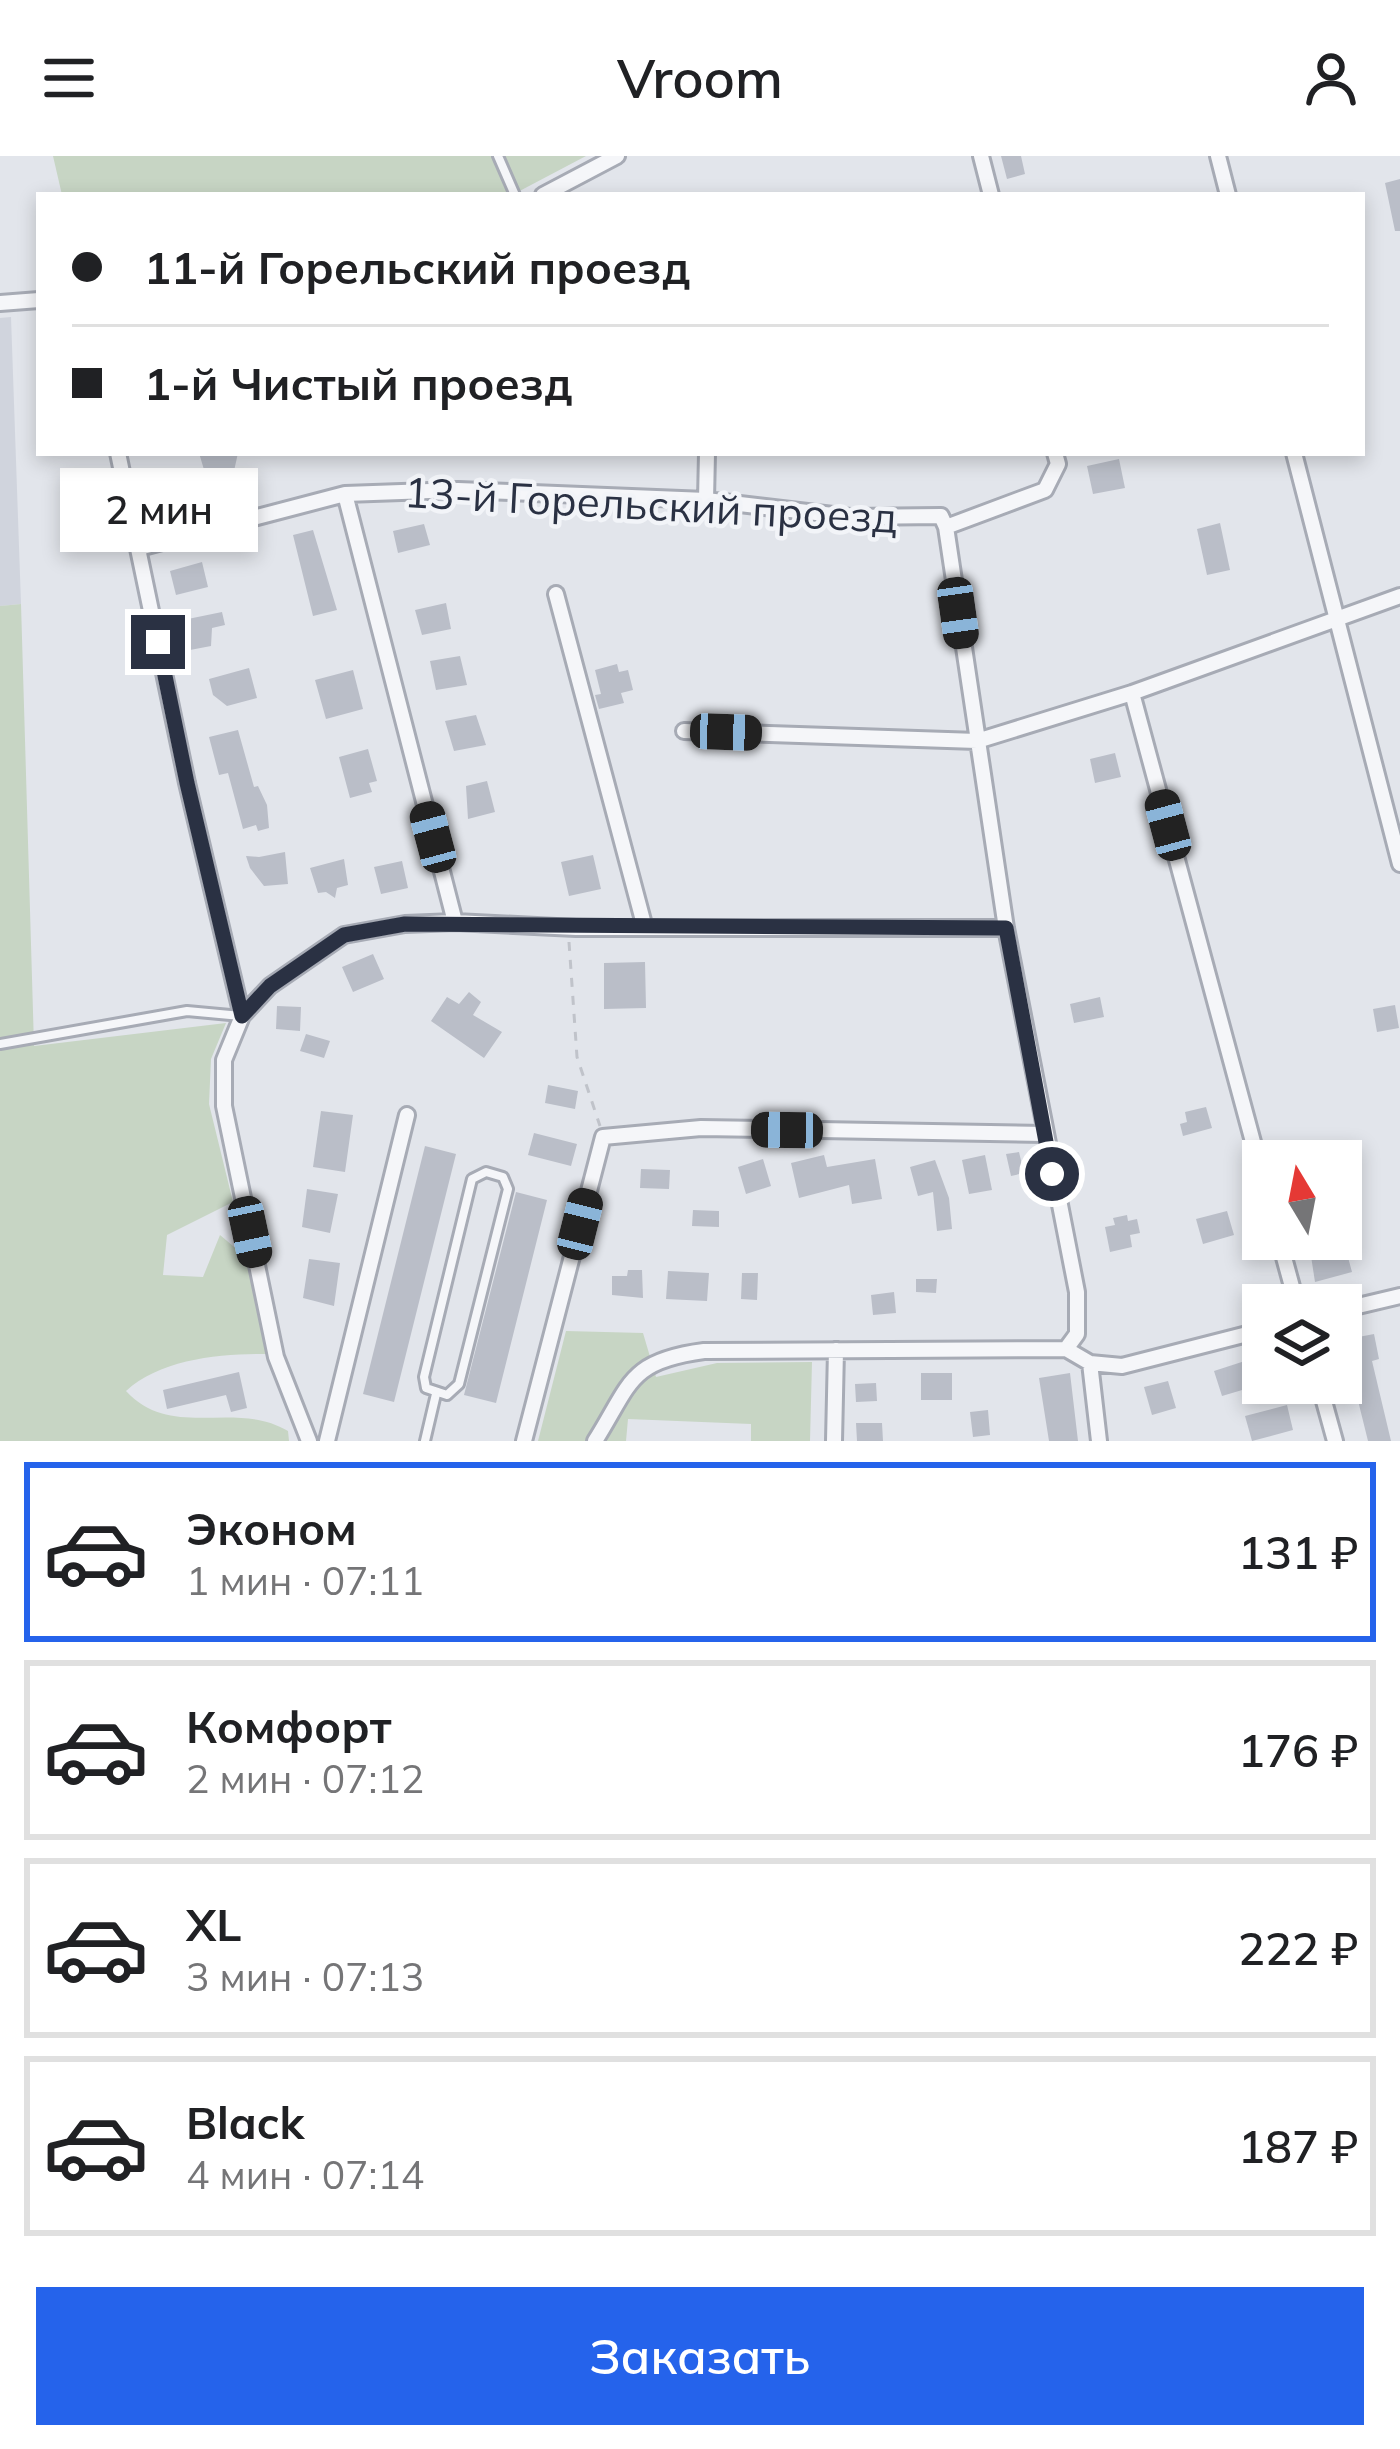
<!DOCTYPE html>
<html lang="ru">
<head>
<meta charset="utf-8">
<style>
	body { margin:0; font-family:Mulish,sans-serif; background:#f2f2f2; color:#202124; height:100vh; display:flex; flex-direction:column; font-size:45px; white-space:nowrap }
	* { box-sizing:border-box; margin:0 }
	p { font-size:39px; color:#757577 }
	.icon { flex:none; width:66px; height:66px; fill:none; stroke:currentColor; stroke-width:2; stroke-linecap:round; stroke-linejoin:round }
	.map { position:relative; height:1285px; overflow:hidden }
	.panel { display:flex; flex-direction:column; background:#fff; flex:1 }
	.panel>* { flex:none }
	.banner { position:absolute; left:36px; top:36px; width:1329px; height:264px; border-radius:0px; box-shadow:0 6px 18px #0003; display:grid; align-content:center; height:264px; padding:0 36px; background:#fff }
	.needle { width:78px; rotate:350deg }
	.controls { position:absolute; left:1242px; top:984px; display:grid; gap:24px }
	.controls a { display:grid; place-items:center; width:120px; height:120px; border-radius:0px; background:#fff; box-shadow:0 6px 18px #0003; font-size:60px }
	.end { position:absolute; width:54px; height:54px; margin:-27px; border:15px solid #2a3143; background:#fff; box-shadow:0 0 0 6px #fff }
	.from { border-radius:50% }
	.bubble { position:absolute; height:84px; border-radius:0px; background:#fff; box-shadow:0 6px 18px #0003; font-size:39px; font-weight:600; line-height:84px; text-align:center }
	.car { position:absolute; width:36px; height:72px; margin:-36px -18px; border-radius:15px; box-shadow:0 0 9px 3px #0007; background:linear-gradient(#222 24%,#8ab4d8 0 40%,#222 0 76%,#8ab4d8 0 86%,#222 0) }
	.banner b { display:flex; align-items:center; gap:42px; height:114px; font-size:45px }
	.banner b+b { border-top:3px solid #e0e0e0 }
	.banner i { width:30px; height:30px; background:#202124 }
	ul { padding:21px 0 0; list-style:none }
	li { display:flex; align-items:center; gap:36px; height:180px; margin:0 24px 18px; padding:0 12px; border:6px solid #e0e0e0; border-radius:0px }
	li div { flex:1 }
	li b { display:block; font-size:45px }
	li em { font-style:normal; font-weight:600 }
	li.selected { border-color:#2563eb }
	li>.icon { width:108px; height:108px; stroke-width:1.5 }
	.action { display:flex; gap:24px; margin-top:auto; padding:24px 36px }
	.action a { flex:1; height:138px; border-radius:0px; background:#2563eb; color:#fff; font-size:48px; font-weight:600; line-height:138px; text-align:center }
	header { display:flex; justify-content:space-between; align-items:center; height:156px; padding:0 36px; background:#fff; font-size:54px; font-weight:600 }
	.map>svg:first-child { display:block }
	.built { fill:#d0d4dd }
	.green { fill:#c7d5c4 }
	.building { fill:#babec8 }
	.lines { fill:none; stroke-linecap:round; stroke-linejoin:round }
	.lane-casing { stroke:#a7abb5; stroke-width:14 }
	.street-casing { stroke:#a7abb5; stroke-width:20 }
	.path { stroke:#c0c3ca; stroke-width:3; stroke-dasharray:9 9; stroke-linecap:butt }
	.lane { stroke:#f5f6f9; stroke-width:8 }
	.street { stroke:#f5f6f9; stroke-width:14 }
	.route { stroke:#2a3143; stroke-width:15 }
	.labels { text-anchor:middle; stroke-width:9; stroke-linejoin:round; paint-order:stroke }
	.street-label { font-size:42px; fill:#2a3143; stroke:#f2f4f8 }
</style>
</head>
<body>
<header><svg class="icon" aria-label="menu" viewBox="0 0 24 24"><path d="M4 6h16M4 12h16M4 18h16"/></svg>Vroom<svg class="icon" aria-label="person" viewBox="0 0 24 24"><circle cx="12" cy="8" r="4"/><path d="M4 21q1-7 8-7t8 7"/></svg></header>
<div class="map">
<svg width="1400" height="1285" viewBox="0 0 1400 1285">
	<rect width="100%" height="100%" fill="#e2e5eb"/>
	<path class="built" d="M11 161 21 448 0 450V162Z"/>
	<path class="green" d="M53 0H586L512 39H62Z
		M21 448 34 890 226 867 211 903 209 948 233 1046 167 1079 163 1119 203 1121 220 1079 246 1101 267 1198C222 1197 160 1203 126 1235 172 1285 234 1243 288 1275L289 1285H0V450Z
		M566 1175 643 1177 656 1221 717 1207 812 1206 810 1285H751V1268L628 1263 626 1285H538Z"/>
	<path class="building" d="M1001 0H1021L1025 18 1007 23Z
		M1400 23V75H1395L1385 27Z
		M199 297H238L234 315 212 322 205 317Z
		M1119 303 1125 332 1093 338 1087 310Z
		M94 334 97 363 68 367 64 338Z
		M1220 367 1230 414 1207 419 1197 373Z
		M424 368 430 389 398 397 393 375Z
		M313 374 337 454 313 460 293 379Z
		M202 406 208 431 176 439 170 415Z
		M446 447 451 473 422 479 415 454Z
		M222 456 225 469 212 472 211 490 190 494 183 464Z
		M460 500 467 529 436 534 430 505Z
		M617 508 619 516 628 514 633 534 621 537 624 547 599 553 595 539 601 538 595 514Z
		M249 512 257 542 227 550 213 539 209 523Z
		M353 514 363 553 326 563 315 524Z
		M476 559 486 589 454 595 445 565Z
		M238 574 254 631 258 630 267 649 269 672 258 675 256 669 243 673 228 617 219 619 209 581Z
		M368 593 377 625 369 627 372 636 350 642 339 601Z
		M1115 597 1121 621 1095 627 1090 603Z
		M487 625 495 656 468 663 466 630Z
		M285 696 288 728 264 730 250 712 246 700 259 701Z
		M593 699 601 733 569 740 561 706Z
		M344 703 348 729 337 732 335 742 326 736 318 737 310 712Z
		M402 705 408 732 381 738 374 711Z
		M373 798 384 823 353 836 342 811Z
		M645 806 646 852 604 853V807Z
		M469 836 481 846 473 859 502 876 484 902 431 865 447 841 459 848Z
		M1100 841 1104 861 1074 867 1070 848Z
		M1395 849 1399 872 1377 876 1373 853Z
		M277 850 301 851 300 875 276 873Z
		M306 878 330 885 324 902 300 895Z
		M548 929 578 935 575 953 545 947Z
		M1206 951 1212 972 1183 980 1180 968 1187 966 1185 956Z
		M321 955 353 959 345 1016 313 1011Z
		M534 977 577 988 571 1010 528 999Z
		M425 990 456 998 394 1246 363 1238Z
		M1019 996 1024 1017 1011 1020 1006 998Z
		M824 999 827 1011 875 1003 882 1043 852 1048 849 1029 799 1042 791 1007Z
		M985 999 992 1034 969 1038 962 1004Z
		M763 1003 771 1030 746 1038 738 1011Z
		M935 1004 949 1042 952 1073 937 1075 933 1036 918 1040 910 1011Z
		M641 1013 670 1014 669 1033 640 1032Z
		M307 1033 338 1038 330 1077 302 1071Z
		M516 1036 547 1044 496 1247 464 1239Z
		M693 1054 719 1055V1071L692 1070Z
		M1227 1055 1234 1079 1203 1088 1196 1063Z
		M1127 1059 1128 1065 1137 1063 1140 1077 1130 1079 1132 1091 1110 1096 1105 1071 1115 1069 1113 1062Z
		M1322 1083H1343L1352 1116 1315 1126 1309 1087Z
		M309 1103 340 1107 334 1150 303 1142Z
		M628 1114H642L643 1142 612 1139V1120H627Z
		M668 1115 709 1117 707 1145 666 1143Z
		M742 1117H758L757 1144 741 1143Z
		M916 1123H937L936 1137 916 1136Z
		M894 1136 896 1157 873 1159 871 1139Z
		M1374 1178 1379 1203 1372 1205 1391 1285H1368L1343 1184Z
		M1251 1203 1259 1229 1222 1240 1214 1215Z
		M239 1216 247 1252 231 1256 226 1239 167 1253 163 1234Z
		M921 1217H952V1244H921Z
		M1070 1217 1078 1285H1049L1039 1222Z
		M1168 1225 1176 1252 1152 1259 1144 1231Z
		M876 1227 877 1245 856 1246 855 1228Z
		M1287 1249 1293 1274 1252 1285 1245 1260Z
		M988 1254 990 1279 973 1281 970 1256Z
		M856 1267H882L883 1285H857Z"/>
	<g class="lines">
		<defs>
			<path id="lane" d="M498 0 515 39
				M0 888 187 855 241 860
				M486 1016 503 1021 508 1033 459 1228 447 1239 426 1232 424 1221 472 1023Z
				M425 1285 436 1238"/>
			<path id="street" d="M981 0 991 39
				M1218 0 1228 39
				M543 39 617 0
				M0 147 39 144
				M118 297 187 627 242 860
				M1294 297 1400 708
				M345 338 455 766 576 772H1006
				M706 344 707 297
				M946 371 1006 772 1077 1136V1178L1066 1193
				M946 371 1045 334 1058 308 1055 297
				M139 392 345 338 458 334 706 344 850 361 941 360 946 371
				M556 438 645 772
				M1132 537 1263 1023
				M684 575 977 585 1132 537 1400 440
				M1279 1083 1297 1149
				M1341 1154 1400 1140
				M1090 1207 1099 1285
				M1319 1227 1335 1285
				M309 1285 276 1201 224 950V904L242 860 270 830 344 779 405 768 455 766
				M327 1285 407 959
				M524 1285 603 981 701 972 1044 978
				M595 1285C631 1228 628 1205 704 1195L1066 1193 1090 1207 1122 1210 1263 1174
				M834 1285 836 1194"/>
		</defs>
		<use href="#lane" class="lane-casing"/>
		<use href="#street" class="street-casing"/>
		<path class="path" d="M569 786 577 901 600 970"/>
		<use href="#lane" class="lane"/>
		<use href="#street" class="street"/>
	</g>
	<g class="lines">
		<path class="route" d="M158 486 187 627 242 860 270 830 344 779 405 768 1006 772 1052 1018"/>
	</g>
	<g class="labels">
		<g class="street-label">
			<text transform="translate(651 349) rotate(3)" y="15">13-й Горельский проезд</text>
		</g>
	</g>
</svg>
<div class="controls">
<a><svg class="needle" viewBox="-14 -14 28 28"><path d="M0-13l5 13h-10z" fill="#e53935"/><path d="M0 13l5-13h-10z" fill="#757577"/></svg></a>
<a><svg class="icon" aria-label="layers" viewBox="0 0 24 24"><path d="M12 4l9 5-9 5-9-5zM3 14l9 5 9-5"/></svg></a>
</div>
<i class="end from" style="left:1052px;top:1018px"></i>
<i class="end" style="left:158px;top:486px"></i>
<div class="bubble" style="left:60px;top:312px;width:198px">2 мин</div>
<i class="car" style="left:958px;top:457px;rotate:172deg"></i>
<i class="car" style="left:726px;top:576px;rotate:92deg"></i>
<i class="car" style="left:1168px;top:669px;rotate:345deg"></i>
<i class="car" style="left:433px;top:681px;rotate:345deg"></i>
<i class="car" style="left:787px;top:974px;rotate:271deg"></i>
<i class="car" style="left:580px;top:1068px;rotate:14deg"></i>
<i class="car" style="left:250px;top:1076px;rotate:168deg"></i>
<div class="banner">
<b><i class="from"></i>11-й Горельский проезд</b>
<b><i></i>1-й Чистый проезд</b>
</div>
</div>
<section class="panel">
<ul>
<li class="selected"><svg class="icon" aria-label="car" viewBox="0 0 24 24"><path d="M5 17H2v-5l4-1 3-4h7l3 4 3 1v5h-3M9 17h6M6 11h13"/><circle cx="7" cy="17" r="2"/><circle cx="17" cy="17" r="2"/></svg><div><b>Эконом</b><p>1 мин · 07:11</p></div><em>131 ₽</em></li>
<li><svg class="icon" aria-label="car" viewBox="0 0 24 24"><path d="M5 17H2v-5l4-1 3-4h7l3 4 3 1v5h-3M9 17h6M6 11h13"/><circle cx="7" cy="17" r="2"/><circle cx="17" cy="17" r="2"/></svg><div><b>Комфорт</b><p>2 мин · 07:12</p></div><em>176 ₽</em></li>
<li><svg class="icon" aria-label="car" viewBox="0 0 24 24"><path d="M5 17H2v-5l4-1 3-4h7l3 4 3 1v5h-3M9 17h6M6 11h13"/><circle cx="7" cy="17" r="2"/><circle cx="17" cy="17" r="2"/></svg><div><b>XL</b><p>3 мин · 07:13</p></div><em>222 ₽</em></li>
<li><svg class="icon" aria-label="car" viewBox="0 0 24 24"><path d="M5 17H2v-5l4-1 3-4h7l3 4 3 1v5h-3M9 17h6M6 11h13"/><circle cx="7" cy="17" r="2"/><circle cx="17" cy="17" r="2"/></svg><div><b>Black</b><p>4 мин · 07:14</p></div><em>187 ₽</em></li>
</ul>
<div class="action"><a>Заказать</a></div>
</section>
</body>
</html>
